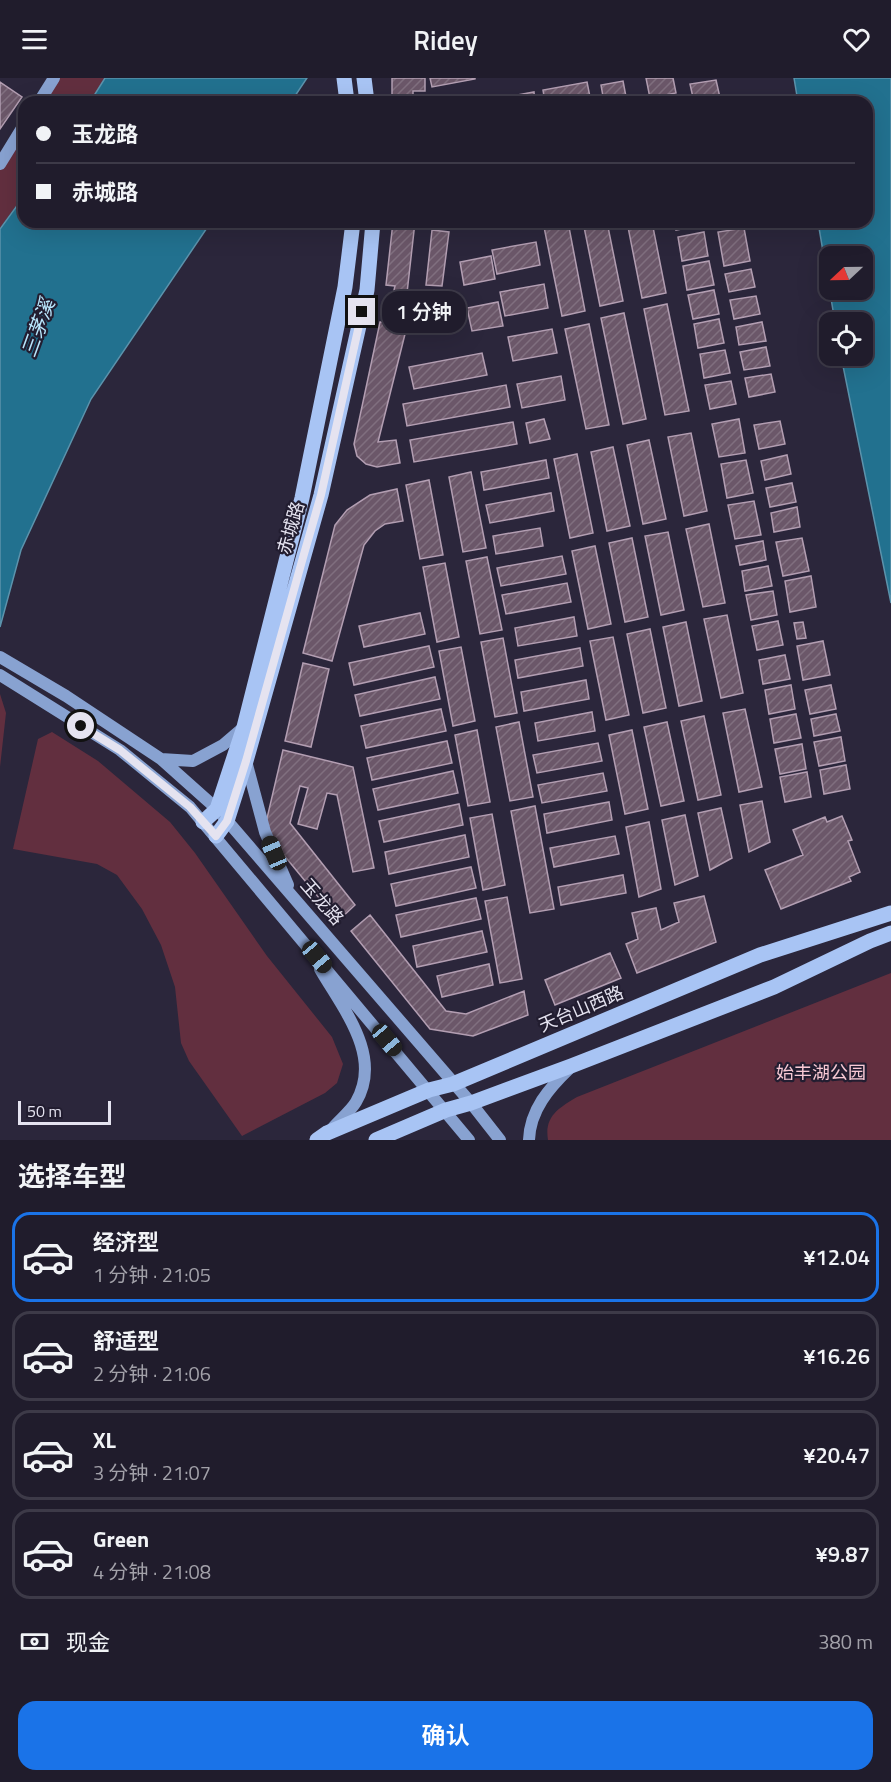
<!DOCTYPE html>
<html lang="zh">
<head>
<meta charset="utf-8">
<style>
	body { margin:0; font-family:"Titillium Web","Noto Sans SC",sans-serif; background:#2d2938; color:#f1f3f6; height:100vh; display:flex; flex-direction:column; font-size:22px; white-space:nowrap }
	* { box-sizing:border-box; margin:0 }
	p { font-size:20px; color:#a2a1a9 }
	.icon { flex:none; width:33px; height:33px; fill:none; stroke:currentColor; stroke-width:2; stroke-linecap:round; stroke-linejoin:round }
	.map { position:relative; height:1062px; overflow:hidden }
	.side { display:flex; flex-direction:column; background:#201c2c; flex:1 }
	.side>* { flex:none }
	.guide { position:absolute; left:18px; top:18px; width:855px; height:132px; border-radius:18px; box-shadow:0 6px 24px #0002,0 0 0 2px #3d3a48; display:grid; align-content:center; height:132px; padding:0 18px; background:#201c2c }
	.needle { width:39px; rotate:248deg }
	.tools { position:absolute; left:819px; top:168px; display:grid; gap:12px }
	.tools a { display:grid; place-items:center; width:54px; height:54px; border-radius:12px; background:#201c2c; box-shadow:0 6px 24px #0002,0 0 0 2px #3d3a48; font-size:30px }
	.scale { position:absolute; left:18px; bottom:15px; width:93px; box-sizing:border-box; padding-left:6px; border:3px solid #e5e3f0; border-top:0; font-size:16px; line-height:21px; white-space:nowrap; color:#e5e3f0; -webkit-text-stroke:4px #221d30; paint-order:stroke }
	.end { position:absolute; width:27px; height:27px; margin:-14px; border:8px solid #e5e3f0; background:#111; box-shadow:0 0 0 3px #111 }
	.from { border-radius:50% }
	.bubble { position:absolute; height:42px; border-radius:18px; background:#201c2c; box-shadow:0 6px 24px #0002,0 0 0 2px #3d3a48; font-size:20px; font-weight:600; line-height:42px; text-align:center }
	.car { position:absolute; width:18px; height:36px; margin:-18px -9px; border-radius:8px; box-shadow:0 0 4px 2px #0007; background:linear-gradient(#222 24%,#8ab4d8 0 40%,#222 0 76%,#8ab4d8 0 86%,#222 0) }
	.guide b { display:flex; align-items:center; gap:21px; height:57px; font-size:22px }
	.guide b+b { border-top:2px solid #3d3a48 }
	.guide i { width:15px; height:15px; background:#f1f3f6 }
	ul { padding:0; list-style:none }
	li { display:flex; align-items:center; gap:18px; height:90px; margin:0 12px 9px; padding:0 6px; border:3px solid #3d3a48; border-radius:18px }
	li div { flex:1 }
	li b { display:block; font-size:22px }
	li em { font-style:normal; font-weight:600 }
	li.active { border-color:#1a73e8 }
	li>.icon { width:54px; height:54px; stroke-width:1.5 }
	h2 { padding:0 18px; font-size:27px; line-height:72px }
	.pay { display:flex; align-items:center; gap:15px; height:66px; padding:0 18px; font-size:22px }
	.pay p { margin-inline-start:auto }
	.button { display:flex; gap:12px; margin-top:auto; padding:12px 18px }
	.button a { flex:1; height:69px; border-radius:18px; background:#1a73e8; color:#fff; font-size:24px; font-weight:600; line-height:69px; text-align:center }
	header { display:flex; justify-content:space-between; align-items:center; height:78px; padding:0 18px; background:#201c2c; font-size:27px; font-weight:600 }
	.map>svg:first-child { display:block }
	.park { fill:#622f3f }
	.water { fill:#22718f; stroke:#5c93ac; stroke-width:1.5; fill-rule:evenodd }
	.building { fill:url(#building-hatch); stroke:#b39eb2; stroke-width:1.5 }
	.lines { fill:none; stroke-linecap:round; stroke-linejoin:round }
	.secondary { stroke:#88a2d1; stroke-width:12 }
	.primary { stroke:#a8c4f4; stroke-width:15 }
	.route { stroke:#e5e3f0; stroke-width:8 }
	.labels { text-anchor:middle; stroke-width:4.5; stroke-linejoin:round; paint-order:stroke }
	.street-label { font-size:18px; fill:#e5e3f0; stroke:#221d30 }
	.park-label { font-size:18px; fill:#f8c9d4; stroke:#221d30 }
	.water-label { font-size:20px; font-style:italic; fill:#b9e7fd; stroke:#221d30 }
</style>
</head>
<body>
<header><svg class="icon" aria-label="menu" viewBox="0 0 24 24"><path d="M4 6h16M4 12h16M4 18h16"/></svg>Ridey<svg class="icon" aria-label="heart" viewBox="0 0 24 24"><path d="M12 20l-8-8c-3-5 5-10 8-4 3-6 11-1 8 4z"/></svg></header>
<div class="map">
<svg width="891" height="1062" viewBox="0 0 891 1062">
	<defs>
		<pattern id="building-hatch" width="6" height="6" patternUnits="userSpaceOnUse" patternTransform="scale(1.5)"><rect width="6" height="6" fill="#6b5769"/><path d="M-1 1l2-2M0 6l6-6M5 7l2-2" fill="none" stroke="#806f7f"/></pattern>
	</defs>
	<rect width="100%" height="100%" fill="#2b263b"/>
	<path class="park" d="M54 0H107L90 24H39Z
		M24 47V117L0 150V86Z
		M0 616 6 635 0 689Z
		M52 654 98 683 170 744 195 775 267 878 332 959 343 986 337 1005 325 1015 242 1058 189 983 181 965 175 909 161 867 142 831 117 797 97 786 13 771 38 661Z
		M891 895V1062H548C544 1038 559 1030 577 1019Z"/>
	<path class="water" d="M105 0H307L291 24H90Z
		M794 0H891V525L841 278H862V244H835L818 144H867V24H798ZM862 178V212H830V178Z
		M24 118V144H211L91 321 21 472 0 549V151Z"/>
	<path class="building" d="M392 0H425V13H413V18H392Z
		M430 0H475V1L432 9Z
		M646 0H673L676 15 650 20Z
		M716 2 721 24H694L690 6Z
		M623 3 627 24H604L601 7Z
		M0 4 22 19 0 51Z
		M587 4 591 24H545L543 12Z
		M534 14 535 24H490V22Z
		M424 20V24H393V21Z
		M393 144H415L407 215 438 219 436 237 404 240 389 234 395 208 386 207Z
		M543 144H568L585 233 562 238Z
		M583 144H607L623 223 600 228Z
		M627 144H652L666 215 642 220Z
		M675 144H702L703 147 676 152Z
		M744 150 750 183 724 188 718 154Z
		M432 152 449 154 442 208 426 207Z
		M704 154 708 178 682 183 678 159Z
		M536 164 540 187 497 196 492 172Z
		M491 178 495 201 464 207 460 184Z
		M709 183 714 207 687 212 683 188Z
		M751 191 755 209 729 214 725 196Z
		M544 206 548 230 505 238 500 214Z
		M714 212 719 236 693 241 688 217Z
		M756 218 760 236 734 241 730 222Z
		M498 224 503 248 472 253 467 230Z
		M667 226 689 333 665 337 644 231Z
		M624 235 646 341 623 346 601 240Z
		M719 241 724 265 698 270 694 246Z
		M380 244 407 248 378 364 396 362 400 385 377 389 366 386 357 378 354 366Z
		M762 244 766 263 739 267 736 249Z
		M589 246 609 347 586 351 565 251Z
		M552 251 557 275 513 283 508 259Z
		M766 269 770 288 744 292 740 274Z
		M725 272 730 295 704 300 700 276Z
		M482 275 487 297 414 311 409 289Z
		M771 296 775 314 749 319 745 300Z
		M561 298 565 322 522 330 517 306Z
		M731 303 736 326 710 331 705 307Z
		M506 307 510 329 407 348 403 326Z
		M544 341 550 361 530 365 526 345Z
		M739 341 745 375 719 379 712 346Z
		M780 343 785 366 759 371 754 347Z
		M513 344 517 366 414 384 410 362Z
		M691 355 707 433 684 438 668 359Z
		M649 362 666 441 643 446 627 367Z
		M613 369 630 448 607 453 591 374Z
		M577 376 593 455 570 460 554 381Z
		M787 377 791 396 765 402 761 383Z
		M546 382 549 400 484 412 481 394Z
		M746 382 753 415 727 420 721 386Z
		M471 394 486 470 463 474 449 399Z
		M429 402 443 477 420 481 406 407Z
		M792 405 796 424 770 429 766 410Z
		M397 411 403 443 385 446 375 453 364 467 332 583 303 575 335 447 347 432 370 417Z
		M551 415 554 433 490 445 486 427Z
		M754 423 761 457 735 461 728 427Z
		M797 429 800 449 774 454 771 435Z
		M709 446 725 525 703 529 686 451Z
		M540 450 543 468 496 476 493 458Z
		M668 454 684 532 661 537 645 458Z
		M632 460 648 539 625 544 609 465Z
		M802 460 809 493 783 498 776 464Z
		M763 463 766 482 740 487 736 468Z
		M595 468 611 546 588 551 572 473Z
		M562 478 566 496 501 508 497 490Z
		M487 479 502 552 480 556 466 483Z
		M445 485 459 559 437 564 423 489Z
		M768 488 772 508 745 513 742 493Z
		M811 498 816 529 790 534 785 503Z
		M567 505 571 524 506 536 502 517Z
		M773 513 777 537 751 542 746 517Z
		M420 535 425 556 364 569 359 548Z
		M727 537 743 615 721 620 704 541Z
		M574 539 577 558 518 568 515 550Z
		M778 543 783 567 757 572 752 548Z
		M686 544 702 623 679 628 663 549Z
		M803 544 806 560 797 561 794 545Z
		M650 551 666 630 643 635 627 556Z
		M613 559 629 637 606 642 590 563Z
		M503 560 517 635 495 639 481 564Z
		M823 563 830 597 803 602 797 568Z
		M429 568 434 589 354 607 349 585Z
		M461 569 475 643 453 648 439 573Z
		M580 570 583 588 518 600 515 582Z
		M785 577 790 601 763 606 759 582Z
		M303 585 329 591 311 669 285 663Z
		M435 599 440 621 360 638 355 617Z
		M586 602 589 621 524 633 521 614Z
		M791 607 795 631 769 636 765 612Z
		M831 607 836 631 810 636 805 612Z
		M441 631 446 653 366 670 361 648Z
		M745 631 762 709 739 714 723 635Z
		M592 634 595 653 538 663 535 645Z
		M796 636 801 660 774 665 770 641Z
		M836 636 840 653 814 658 811 641Z
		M704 638 721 717 698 722 681 643Z
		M519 644 533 719 510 723 496 649Z
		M667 644 684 723 661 728 644 649Z
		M477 652 490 724 468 728 455 657Z
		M632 652 648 731 625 736 609 657Z
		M841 659 845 683 819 688 814 664Z
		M447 663 452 685 372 702 367 680Z
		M598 665 602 683 537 695 533 677Z
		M802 666 806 691 780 696 775 671Z
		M283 672 353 689 374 790 353 794 337 717 327 715 317 751 298 746 308 710 300 708 290 745 355 827 338 843 264 753Z
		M846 687 850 711 824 716 820 692Z
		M453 693 458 715 378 732 373 711Z
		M807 694 811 719 785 724 780 699Z
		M603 695 607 713 542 725 538 707Z
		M762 723 770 764 749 774 740 727Z
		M609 724 612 742 547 755 544 736Z
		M459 726 463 747 384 764 379 743Z
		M535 728 554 831 530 835 511 733Z
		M721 730 732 780 710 792 698 735Z
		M492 736 505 807 483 812 470 740Z
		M685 737 698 798 675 807 662 742Z
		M842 738 852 762 848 763 860 794 849 799 851 803 781 831 765 792 803 777 793 752 825 739 827 744Z
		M649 744 661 811 639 819 626 749Z
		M465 757 469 779 389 796 385 774Z
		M615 758 619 776 554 789 550 770Z
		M471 789 476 810 396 828 391 806Z
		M623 797 626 815 561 827 558 809Z
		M704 818 716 864 637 895 626 866 638 861 632 835 656 830 661 852 679 844 674 825Z
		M507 819 522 901 500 905 485 823Z
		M476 820 481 841 401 859 396 837Z
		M370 837 446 933 466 936 524 913 528 937 473 958 430 951 351 853Z
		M482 853 487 874 417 889 413 868Z
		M610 875 621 900 555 927 545 902Z
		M489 886 493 907 442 919 437 898Z"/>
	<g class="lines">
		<path class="secondary" d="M39 24 54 0
			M0 86 24 47
			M0 579 66 618 161 681 217 731 471 1025 500 1062
			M0 597 120 672 190 729 469 1062
			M161 681 193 683 223 667 244 649
			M246 683 265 754 288 807
			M320 891C343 931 383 978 356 1024 350 1034 338 1043 331 1052
			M529 1062C530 1032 549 1010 570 990"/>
		<path class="primary" d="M344 0 347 24
			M364 0 367 24
			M203 744 217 731 244 649 302 420 345 209 353 144
			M216 758 227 743 246 683 321 417 367 212 373 144
			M317 1062 327 1055 429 1012 453 1006 760 877 891 835
			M376 1062 446 1032 471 1025 571 988 774 909 870 863 891 855"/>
	</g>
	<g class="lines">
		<path class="route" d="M81 648 120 672 190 729 216 758 227 743 246 683 302 483 321 417 362 234"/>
	</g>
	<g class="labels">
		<g class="street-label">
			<text transform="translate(291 450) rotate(-74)" y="6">赤城路</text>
			<text transform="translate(322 824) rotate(49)" y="6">玉龙路</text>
			<text transform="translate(581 931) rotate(-23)" y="6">天台山西路</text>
		</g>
		<g class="park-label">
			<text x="821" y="1001">始丰湖公园</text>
		</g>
		<g class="water-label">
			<text transform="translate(38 250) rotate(-70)" y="7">三茅溪</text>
		</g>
	</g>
</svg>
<div class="tools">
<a><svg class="needle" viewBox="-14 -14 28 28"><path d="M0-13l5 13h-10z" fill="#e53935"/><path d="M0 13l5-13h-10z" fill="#a2a1a9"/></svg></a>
<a><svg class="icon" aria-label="locate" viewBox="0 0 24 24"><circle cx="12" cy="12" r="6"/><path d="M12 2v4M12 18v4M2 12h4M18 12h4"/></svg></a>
</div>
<div class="scale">50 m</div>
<i class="end from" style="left:81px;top:648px"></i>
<i class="end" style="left:362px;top:234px"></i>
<div class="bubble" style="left:382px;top:213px;width:84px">1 分钟</div>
<i class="car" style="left:274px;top:775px;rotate:337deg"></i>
<i class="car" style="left:317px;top:879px;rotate:140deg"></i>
<i class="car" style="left:387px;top:962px;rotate:140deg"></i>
<div class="guide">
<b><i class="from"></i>玉龙路</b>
<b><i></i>赤城路</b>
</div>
</div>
<section class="side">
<h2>选择车型</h2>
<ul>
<li class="active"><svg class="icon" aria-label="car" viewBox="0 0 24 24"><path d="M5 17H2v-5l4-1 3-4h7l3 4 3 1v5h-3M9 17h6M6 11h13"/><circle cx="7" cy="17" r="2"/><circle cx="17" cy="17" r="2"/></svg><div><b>经济型</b><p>1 分钟 · 21:05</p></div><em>¥12.04</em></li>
<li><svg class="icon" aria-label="car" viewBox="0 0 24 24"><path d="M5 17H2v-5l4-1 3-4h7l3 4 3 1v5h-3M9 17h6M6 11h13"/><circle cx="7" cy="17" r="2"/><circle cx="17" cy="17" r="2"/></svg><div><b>舒适型</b><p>2 分钟 · 21:06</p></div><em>¥16.26</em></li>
<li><svg class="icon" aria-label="car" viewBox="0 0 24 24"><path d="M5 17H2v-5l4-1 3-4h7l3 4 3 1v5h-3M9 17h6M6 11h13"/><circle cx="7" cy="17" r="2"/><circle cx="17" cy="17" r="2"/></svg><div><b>XL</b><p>3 分钟 · 21:07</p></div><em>¥20.47</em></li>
<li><svg class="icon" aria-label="car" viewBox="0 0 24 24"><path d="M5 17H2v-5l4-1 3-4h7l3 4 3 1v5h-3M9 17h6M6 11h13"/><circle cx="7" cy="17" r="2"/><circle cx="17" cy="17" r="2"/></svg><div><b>Green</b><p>4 分钟 · 21:08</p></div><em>¥9.87</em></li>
</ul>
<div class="pay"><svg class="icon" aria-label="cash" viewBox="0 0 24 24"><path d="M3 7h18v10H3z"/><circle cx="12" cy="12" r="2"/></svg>现金<p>380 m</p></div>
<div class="button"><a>确认</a></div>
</section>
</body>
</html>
